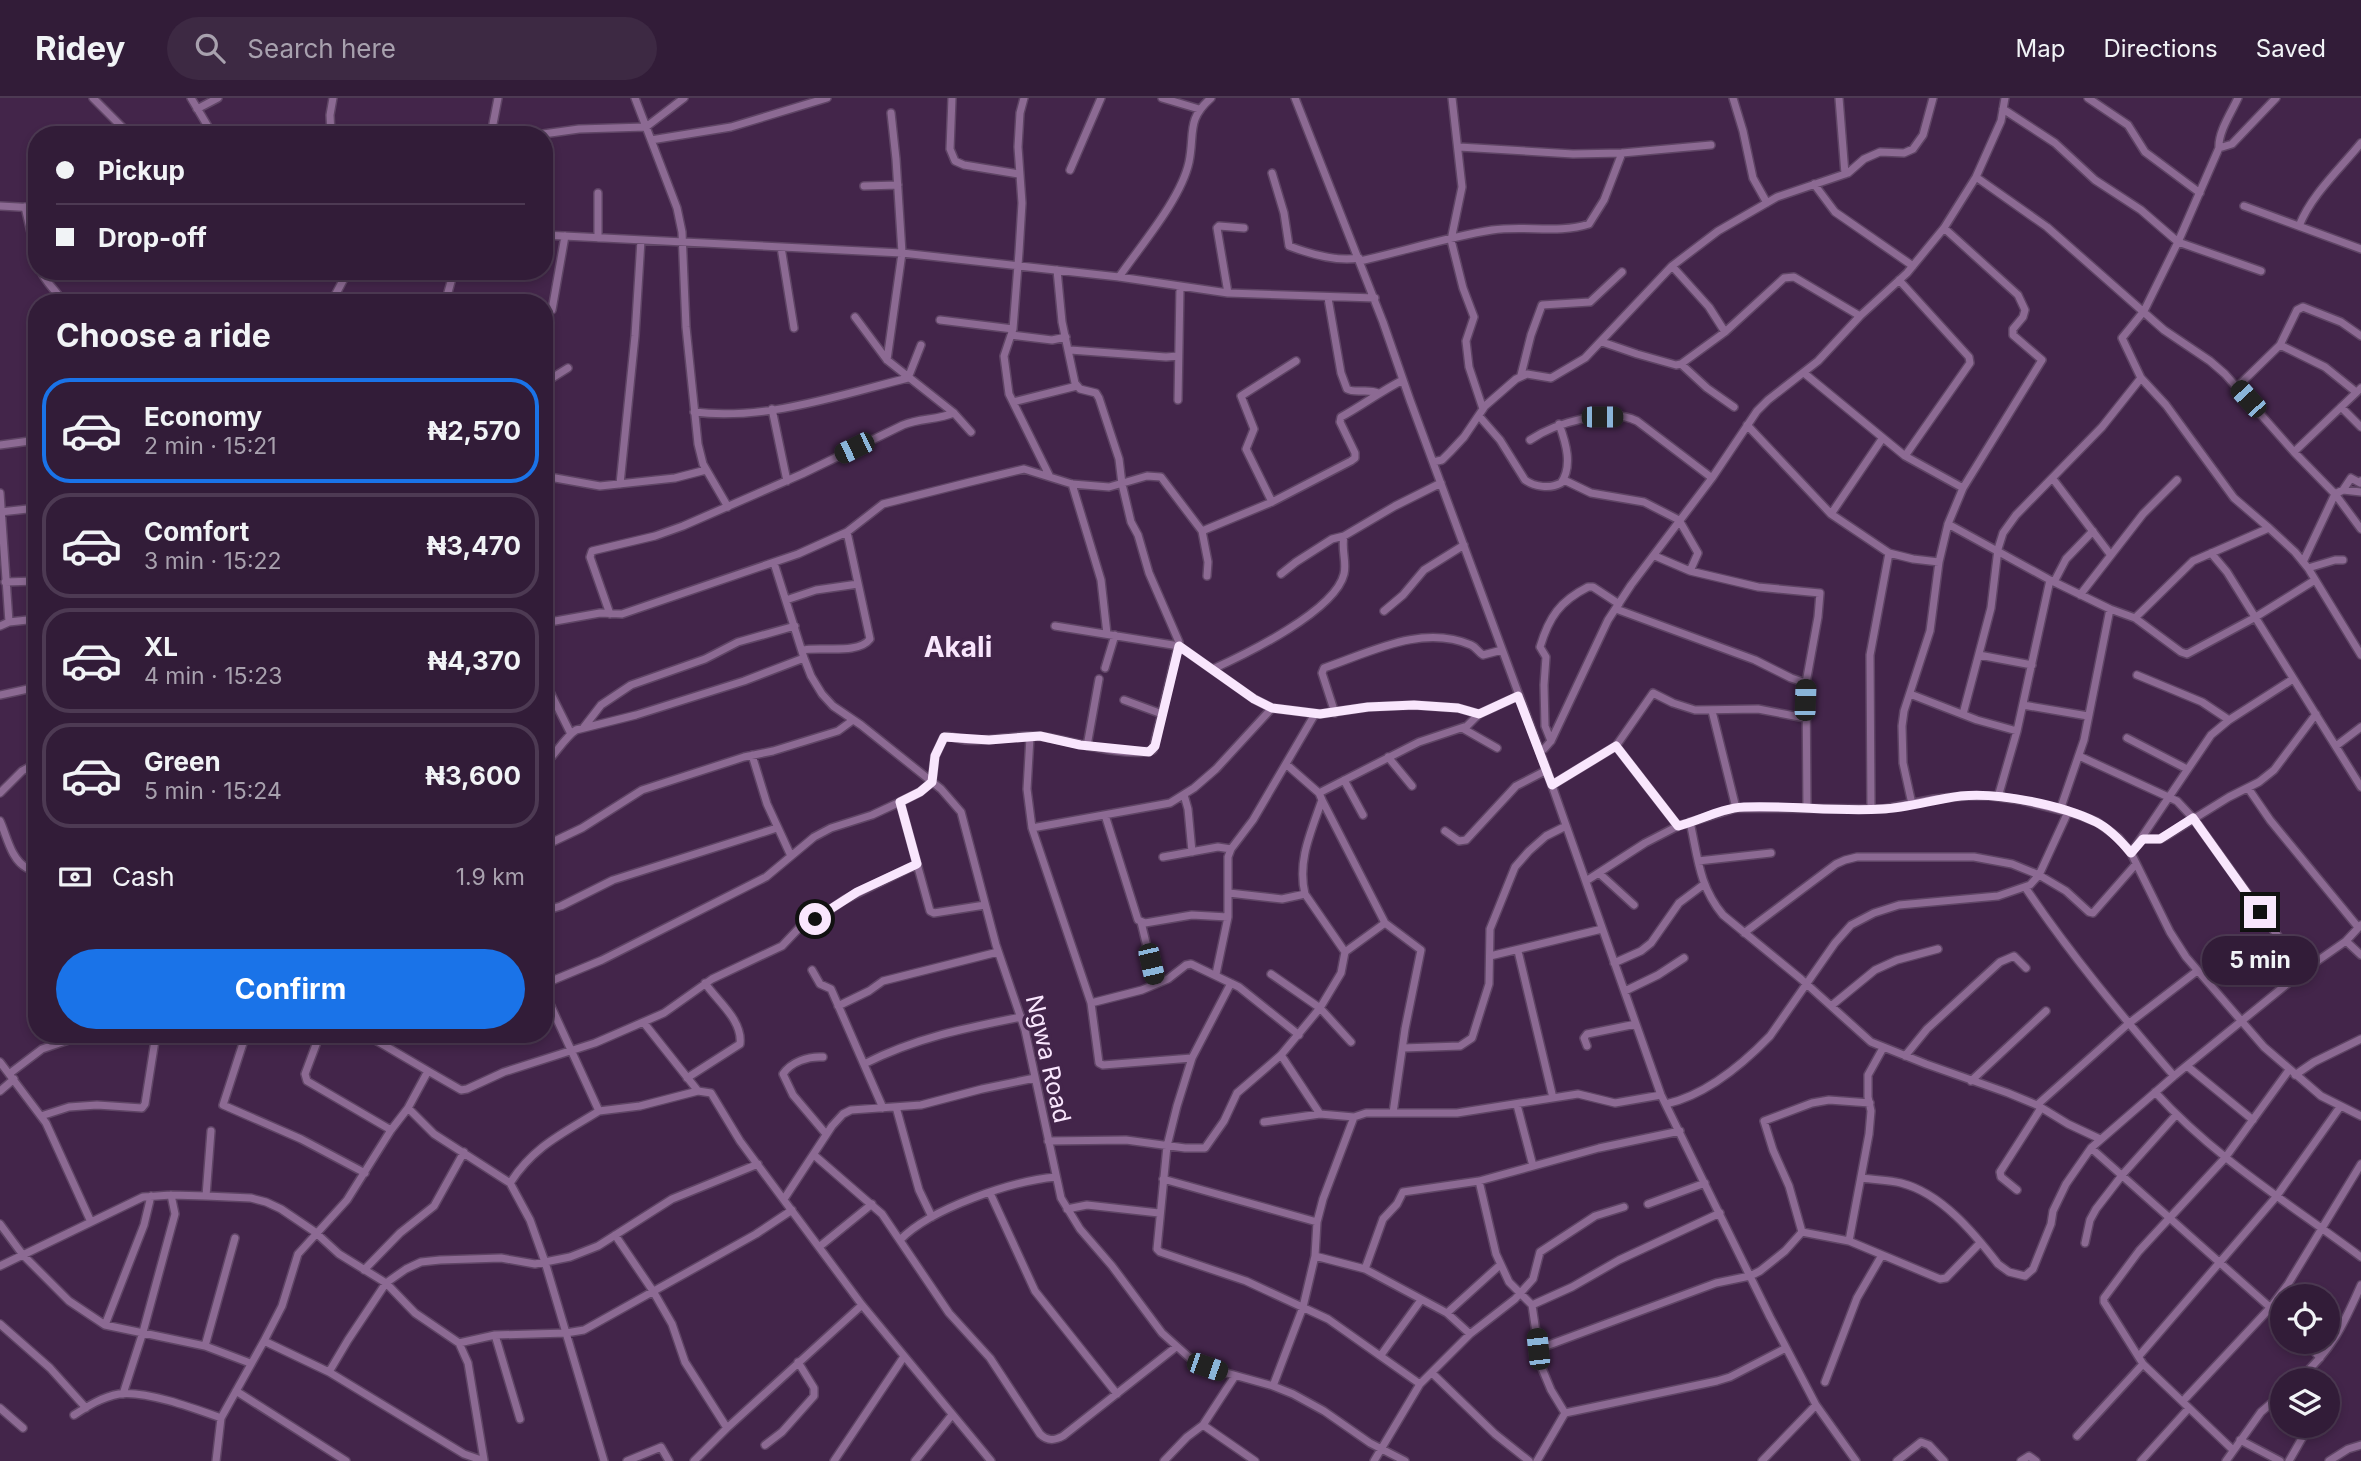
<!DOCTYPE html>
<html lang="en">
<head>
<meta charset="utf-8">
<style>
	body { margin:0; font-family:Inter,sans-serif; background:#3d2943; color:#f1f3f6; height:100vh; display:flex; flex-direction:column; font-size:26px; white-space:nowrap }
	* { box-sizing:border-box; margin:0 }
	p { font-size:23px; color:#a8a1ae }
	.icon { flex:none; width:38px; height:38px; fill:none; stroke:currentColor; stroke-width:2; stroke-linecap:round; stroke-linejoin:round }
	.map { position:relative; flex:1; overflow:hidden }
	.details { position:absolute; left:28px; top:196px; width:525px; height:749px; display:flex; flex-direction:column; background:#321c38; border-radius:28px; box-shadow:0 4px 10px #0003,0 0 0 2px #4d3a53 }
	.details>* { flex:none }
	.top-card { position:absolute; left:28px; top:28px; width:525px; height:154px; border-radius:28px; box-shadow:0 4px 10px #0003,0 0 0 2px #4d3a53; display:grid; align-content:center; height:154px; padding:0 28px; background:#321c38 }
	.tools { position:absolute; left:2270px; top:1186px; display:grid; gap:14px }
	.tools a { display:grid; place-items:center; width:70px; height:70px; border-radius:50%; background:#321c38; box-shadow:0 4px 10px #0003,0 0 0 2px #4d3a53; font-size:35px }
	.end { position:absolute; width:32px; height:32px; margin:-16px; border:9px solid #f9e6fd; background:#111; box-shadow:0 0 0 4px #111 }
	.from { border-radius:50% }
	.bubble { position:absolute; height:49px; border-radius:24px; background:#321c38; box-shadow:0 4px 10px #0003,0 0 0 2px #4d3a53; font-size:23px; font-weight:700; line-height:49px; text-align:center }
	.car { position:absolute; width:21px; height:42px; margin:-21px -10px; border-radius:9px; box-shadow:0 0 5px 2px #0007; background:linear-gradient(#222 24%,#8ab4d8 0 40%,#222 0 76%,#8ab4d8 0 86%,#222 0) }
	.top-card b { display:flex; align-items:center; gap:24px; height:66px; font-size:26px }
	.top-card b+b { border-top:2px solid #4d3a53 }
	.top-card i { width:18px; height:18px; background:#f1f3f6 }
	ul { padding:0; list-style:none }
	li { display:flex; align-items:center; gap:21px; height:105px; margin:0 14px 10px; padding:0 14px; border:4px solid #4d3a53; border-radius:28px }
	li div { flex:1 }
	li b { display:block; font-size:26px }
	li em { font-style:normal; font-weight:700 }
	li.selected { border-color:#1a73e8 }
	li>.icon { width:63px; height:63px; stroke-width:1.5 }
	h2 { padding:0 28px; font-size:32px; line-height:84px }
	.pay { display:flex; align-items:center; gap:18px; height:77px; padding:0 28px; font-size:26px }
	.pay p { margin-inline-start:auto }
	.cta { display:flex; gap:14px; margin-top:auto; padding:14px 28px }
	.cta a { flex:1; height:80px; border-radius:42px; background:#1a73e8; color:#fff; font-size:28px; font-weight:700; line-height:80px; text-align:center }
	header { display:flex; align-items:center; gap:42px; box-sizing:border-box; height:98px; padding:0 35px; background:#321c38; border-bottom:2px solid #4d3a53 }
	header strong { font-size:33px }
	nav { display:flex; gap:38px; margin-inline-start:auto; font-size:24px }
	.search { width:490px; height:63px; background:#3d2943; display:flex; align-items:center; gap:18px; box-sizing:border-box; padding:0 24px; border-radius:38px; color:#a8a1ae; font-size:26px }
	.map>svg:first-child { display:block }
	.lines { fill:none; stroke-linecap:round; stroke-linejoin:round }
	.minor-casing { stroke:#5f4565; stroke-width:10 }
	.minor { stroke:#8c6a93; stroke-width:7 }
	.route { stroke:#f9e6fd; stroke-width:9 }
	.labels { text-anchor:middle; stroke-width:7; stroke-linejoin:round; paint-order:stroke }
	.street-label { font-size:24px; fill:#f9e6fd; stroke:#43254a }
	.quarter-label { font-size:28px; font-weight:bold; fill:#f9e6fd; stroke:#43254a }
</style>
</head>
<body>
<header>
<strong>Ridey</strong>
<div class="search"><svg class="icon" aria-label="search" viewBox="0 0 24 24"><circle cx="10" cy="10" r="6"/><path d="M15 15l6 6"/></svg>Search here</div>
<nav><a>Map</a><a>Directions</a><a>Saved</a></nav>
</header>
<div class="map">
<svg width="2361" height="1363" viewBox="0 0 2361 1363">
	<rect width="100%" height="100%" fill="#43254a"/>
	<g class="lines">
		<defs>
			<path id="minor" d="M93 0 130 37
				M191 0 213 37
				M635 0 677 110 682 134 686 229 698 346 703 366 728 409
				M952 0 950 51 955 63 964 67 1019 76
				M1024 0 1020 15 1018 49 1022 105 1019 154 1013 231 1004 258 1009 296 1049 377
				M1162 0 1199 11
				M1295 0 1383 224 1410 302 1543 662 1661 997 1770 1219 1816 1307 1856 1363
				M1452 0 1462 89 1451 142 1463 190 1474 219 1466 243 1469 269 1483 311
				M1733 0 1743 33 1753 80 1767 105
				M1839 0 1845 76
				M2088 0 2128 27 2145 54 2200 95
				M2238 0C2231 15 2218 34 2219 50L2178 144 2144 213 2122 240 2141 280 2166 307 2234 400 2269 430
				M197 11 218 0
				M2003 11 2055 45 2095 82 2141 112 2178 144 2261 173
				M331 37 330 17 333 0
				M495 37 493 26 498 0
				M536 37 579 31 646 29 684 0
				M651 42 731 29 827 0
				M1459 49 1573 56 1622 55 1711 47
				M2219 50 2232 46 2276 0
				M1070 72 1101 0
				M1272 75 1284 115 1289 148C1310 156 1337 164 1359 160
				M1976 79 2047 129 2164 232 2210 263 2225 276 2294 354 2335 396 2361 431
				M1814 86 1835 114 1913 168
				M864 88 898 87
				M598 95V140
				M0 108 37 110
				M2244 108 2361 151
				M25 109 37 160
				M2299 128C2312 96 2339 72 2361 45
				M544 137 902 155 1119 179 1228 195 1375 200
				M781 149 794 230
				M1360 163C1404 153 1448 139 1492 132 1524 127 1559 136 1589 126L1604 102 1622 55
				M1672 168 1709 209 1725 234
				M41 173C46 186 57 192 63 205
				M1119 179C1141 147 1181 101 1189 64 1195 35 1186 22 1211 0
				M1899 182 1969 259 1970 265 1905 358
				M1228 195 1217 130 1219 128 1244 130
				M1328 200 1341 275 1347 291C1356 296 1367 290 1378 295
				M446 202 459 205
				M331 205 348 173
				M445 205 454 173
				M552 212 565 138
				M855 219 887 262 954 315 971 334
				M940 222 1013 231
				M1011 237 1052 242 1066 239
				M1602 244 1637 256 1676 267 1681 266 1725 234 1784 180 1794 179 1860 218
				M2280 247 2325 269 2356 294
				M1070 252 1166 259 1178 258
				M887 262 902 155 896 61 891 15
				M1681 266 1707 290 1734 309
				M1804 275 1905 358 1963 390
				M1521 277 1531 237 1542 207 1590 204 1622 174
				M544 285 568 270
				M2237 289 2280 247 2297 212 2303 209 2341 224 2361 238
				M544 296V314
				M1178 302 1180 189
				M1013 304 1077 288
				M2341 309 2361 329
				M772 311 787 383
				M694 314C765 323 840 297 908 280L921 247
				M1479 318 1500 342 1525 382C1535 389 1550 391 1561 385 1573 368 1566 345 1559 326
				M1747 327 1831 416 1889 455 1913 461 1939 464
				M1530 342C1555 325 1609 309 1637 323L1712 380
				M0 347 37 342
				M2294 354 2361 290
				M1433 364 1442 362 1450 354 1464 339 1485 308 1516 281 1527 276 1551 280 1585 260 1672 168 1718 133 1777 99 1848 75 1864 61 1880 54 1904 55 1913 51 1923 37 1933 0
				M544 378 600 388 675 380 706 372
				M2053 381 2110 456
				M1564 382 1591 395 1644 404 1679 422 1698 455 1690 473
				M620 386 635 238 641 142
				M1072 386 1101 482 1107 536
				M2343 392 2351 380 2360 385 2361 383
				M0 395 9 524
				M1272 404 1246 351 1254 331 1241 298 1296 263
				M0 414 37 410
				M1831 416 1882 341
				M1948 426 2050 482 2110 511 2135 520 2181 554 2187 556 2254 520 2315 482
				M1202 433 1272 404 1351 363 1355 360V355L1340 324 1341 319C1363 307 1381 293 1403 282
				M2211 455 2227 474 2361 689
				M1655 458 1690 473 1758 489 1820 495 1818 519 1806 585 1807 710
				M2303 464 2335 396 2343 392 2361 394
				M774 465 804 560 811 578 822 596 833 608 861 627 941 691 961 714 996 847 1025 932 1061 1100 1080 1131 1112 1168 1162 1235 1191 1261 1223 1274 1273 1288 1293 1296 1324 1313 1370 1345 1405 1363
				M2308 470 2335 462H2343
				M1281 476 1296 464 1332 441 1344 438 1395 408 1441 385
				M5 484 37 483
				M2054 484 2066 461 2093 433
				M2080 497 2143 416 2177 382
				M786 502 816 492 858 486
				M1616 511 1755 562 1791 580 1806 585
				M1384 513 1403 497 1424 472 1464 447
				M610 516 590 459 592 453 655 438 683 428 802 376 903 327C920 320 937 322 954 315
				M2135 520 2193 463 2269 430 2295 454 2308 470 2361 557
				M544 525 600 515 622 516 798 456 847 434 883 406 970 384 1024 371 1072 386 1109 389 1147 378 1161 379 1202 433 1208 464 1207 478
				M0 528 9 524 37 521
				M1055 528 1179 548 1254 601 1272 610 1320 616 1368 609 1414 607 1458 610 1479 616
				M802 552C821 548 858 557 870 541L847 434
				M1979 557 2032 567
				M1105 570 1115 537
				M1213 571C1246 556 1335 513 1344 476 1347 464 1341 451 1344 438
				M2137 577 2202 604 2229 622
				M544 582 571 636
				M1910 596 1977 622 2017 633
				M0 597 37 589
				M1124 602 1162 616
				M2023 607 2088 618
				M1712 613 1736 710
				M1335 615 1322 575 1324 570C1371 554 1422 526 1471 547 1476 549 1478 554 1483 557L1502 552
				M1963 616 1991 510 1998 451 2003 435 2016 417 2102 329 2141 280
				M584 629 601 607 631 587 705 561 738 544 795 528
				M1462 630 1497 650
				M1030 639 1027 691 1032 730 1091 905 1099 965 1103 967 1192 960
				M2127 640 2187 671
				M1551 643 1545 628 1544 587 1546 559 1540 549C1549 519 1560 503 1588 489H1593L1619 506
				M1087 648 1099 581
				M1616 648 1678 728
				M2336 648 2361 629
				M1539 651H1544L1551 643 1608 522 1631 487 1712 380 1757 313 1768 302 1818 263 1860 218 1907 175 1944 130 1976 79 2001 23 2005 0
				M752 657 767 706 791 758
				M2079 658 2177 703 2193 720 2303 873
				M1388 659 1412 688
				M544 667C555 657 565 639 576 632L636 617 744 583 804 560
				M1344 682 1363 717
				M1552 687 1616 648 1653 595 1673 605 1695 612 1758 611 1805 620
				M2248 690 2270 722 2358 829
				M0 695 22 673 37 665
				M1319 695 1419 644 1467 628 1479 616 1518 598
				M1184 697 1188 711 1192 754
				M1998 699 2017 633 2050 482
				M1322 702 1385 825 1421 852 1405 931 1393 1015
				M900 704 930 813 934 815 985 807
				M1912 706 1903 665 1902 628 1904 613 1930 533 1939 464 1948 426 1963 390 2042 262 2013 237V231L2023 219 2025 212 2018 197 1944 130
				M1871 711 1870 557 1889 455
				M2060 712 2084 642 2110 511
				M1105 717 1138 822 1145 825 1192 817 1228 819
				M0 723C7 738 11 762 27 770L37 763
				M1690 724C1698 760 1699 788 1723 817L1801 881 1871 944 1926 966 2008 995 2037 1007 2068 1026 2100 1041
				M1032 730 1170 705 1194 690 1216 671 1272 610
				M1445 733 1459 743 1466 742 1516 688 1547 672
				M2143 741H2160L2166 738 2229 699 2259 684 2274 672 2316 616
				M544 748 582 730 642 692 744 659 773 653 838 633 853 622
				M2131 755 2211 637 2229 622 2293 581
				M1163 759 1218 749 1231 751
				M1698 763 1771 755
				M1600 776 1634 807
				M1586 783 1645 745 1678 728 1736 710 1884 711 1934 701 1965 698H1991L2020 702 2079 717 2097 724 2119 740 2131 755 2170 834 2186 859 2264 949 2321 998 2361 1018
				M2025 789C2070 856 2121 917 2174 978
				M1229 795 1282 801 1305 796
				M544 813 561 808 613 782 777 730
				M1141 824 1156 886
				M1744 835 1836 766 1845 762 1857 759H1974L2012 766 2039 777 2066 793 2089 814 2093 815 2136 766
				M2346 843 2361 857
				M1518 853 1553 1000
				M1345 854 1385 825
				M1490 858 1602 831
				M1614 865 1641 853 1651 845 1679 805 1703 787
				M812 872 820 886 831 891 883 1010
				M1216 876 1228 819V759L1231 751 1253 722 1315 616
				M1271 876 1320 910 1351 944
				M1231 885 1192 960 1177 1008 1167 1048 1157 1151 1160 1154 1246 1183 1328 1221 1420 1286
				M544 886 602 862 766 779 814 739 831 730 872 717 900 704 920 694 932 684 935 658 944 639C952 637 957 641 965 642 993 644 1024 634 1051 640 1077 645 1129 660 1153 652L1179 544 1149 475 1138 437 1131 424 1122 386 1119 361 1099 300 1096 295 1080 291 1075 285 1062 224 1057 172
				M544 893 599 1013 640 1008 698 993 711 995 740 1043 862 1207 991 1363
				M1625 893 1658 877 1684 860
				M1091 905 1142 892 1168 881 1186 867 1191 866 1239 889 1299 937
				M838 908 869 893 883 883 998 854
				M1831 908 1875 872 1897 862 1938 851
				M644 925 698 993
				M246 936 223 1007 301 1041 365 1075
				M301 936 316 942
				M320 936 305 976 307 983 391 1032
				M365 936 428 973
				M1587 948 1584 940 1587 936 1636 926
				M1403 950 1460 948 1472 940 1489 886 1490 831 1515 769 1529 753 1546 738 1566 728
				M1281 957 1320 1016
				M1905 958 1927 931 2000 864 2014 858 2026 870
				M823 959C808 958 791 964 783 976L793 997 826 1036
				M0 964 46 1025 91 1124
				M864 966C915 940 965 930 1021 919
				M2187 968 2253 1022
				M9 976 42 951 86 936
				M2295 977 2314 964 2361 941
				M687 980 740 946C743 922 717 903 705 885
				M1971 983 2046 913
				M0 993 14 981
				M2155 994C2215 1060 2290 1106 2361 1159
				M1666 1006C1706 997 1742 967 1770 938L1835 845 1851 827 1874 815 1899 807 1998 798 2030 787 2039 777 2068 714
				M1517 1007 1533 1068
				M2037 1007 2128 926 2197 873
				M896 1009 919 1092 932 1119
				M408 1010 434 1036 510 1085 530 1122 545 1164 604 1363
				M41 1018 69 1009 97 1007 142 1010 145 1006 156 936
				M1264 1024 1320 1016 1354 1019 1366 1015H1457L1578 996 1615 1005 1661 997
				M1048 1043 1126 1042 1185 1050H1205L1224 1023 1237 995 1281 957 1320 910 1341 875 1345 854 1305 796C1297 763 1311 734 1322 702L1319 695 1286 666
				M2091 1050 2282 1220
				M814 1057 882 1116 949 1215 990 1260 1040 1336C1047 1343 1054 1343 1063 1338L1176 1249
				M1862 1080C1875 1082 1889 1082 1901 1085 1941 1095 1974 1135 1998 1166L2009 1174 2025 1178 2033 1171 2051 1126 2053 1113 2066 1086 2091 1050 2174 978 2303 873 2346 843 2361 827
				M1163 1081 1317 1124
				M1479 1083 1496 1156 1509 1184 1532 1207 1541 1268 1551 1292 1565 1315
				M510 1085C534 1048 562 1036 599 1013
				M2017 1092 2001 1079 2000 1074 2041 1010
				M990 1095 1035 1193 1117 1296
				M206 1098 211 1033
				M784 1101 832 1028 843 1016 851 1012 921 1007 982 991 1035 980
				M1648 1106 1705 1085
				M1067 1111 1087 1107 1159 1115
				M0 1126 23 1157 69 1203 105 1227 205 1248 250 1265
				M1802 1134 1789 1088 1773 1052 1764 1023 1812 1005 1829 1002 1870 1005
				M615 1137 653 1193 672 1226 685 1264 727 1330
				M900 1142C931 1110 1012 1083 1056 1079
				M1849 1143 1869 1036 1871 1013 1868 999V977L1883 950
				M2085 1145 2090 1122 2096 1111 2123 1076 2176 1017
				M819 1149 872 1106
				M1315 1158 1365 1171 1447 1215 1470 1236
				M0 1168 143 1099 171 1097 206 1098 251 1100 266 1104 281 1111 315 1134 339 1156 386 1185 415 1215 459 1245 468 1265 484 1362
				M1365 1171 1383 1121 1397 1106 1403 1094 1479 1083 1599 1050 1680 1033
				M364 1172 400 1135 434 1108 464 1054
				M1532 1207 1572 1189 1619 1162 1720 1115
				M1447 1215 1500 1167
				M0 1226 50 1270 86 1310
				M105 1227 144 1127 151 1098
				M495 1237 520 1321
				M264 1243 282 1208 298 1156 347 1102 391 1032 408 1010 428 973 461 992 467 991 504 974 595 945 664 915 712 881 782 848 801 828 811 825 844 802 917 766
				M2307 1244 2320 1260
				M459 1245 495 1237 566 1235 584 1232 756 1136 792 1112
				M205 1248 235 1140
				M1538 1251 1716 1185 1750 1178 1760 1173 1785 1153 1802 1134 1849 1143 1940 1181 1946 1180 1980 1145
				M1381 1257 1421 1202
				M2139 1258 2276 1099 2340 1009
				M329 1274 348 1242 386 1185 406 1171 421 1164 440 1162 501 1160 535 1166 570 1159 598 1148 672 1101 758 1066
				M1432 1275 1495 1336 1529 1363
				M2297 1283C2332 1252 2343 1228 2361 1187
				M1825 1284 1857 1200 1882 1157
				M1273 1288 1303 1209 1315 1158 1317 1124 1323 1101 1354 1019
				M236 1293 346 1363
				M123 1296 143 1234 175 1116 171 1097
				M2183 1303 2270 1210 2288 1186 2361 1066
				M2328 1303 2331 1298
				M0 1310 23 1330
				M74 1317C88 1308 102 1299 119 1296 145 1292 196 1311 221 1320
				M1203 1327 1255 1363
				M2077 1338 2143 1266
				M2240 1342 2280 1363
				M765 1347 782 1334 814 1298V1290L798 1264
				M2233 1352 2143 1266 2104 1204V1200L2139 1153 2225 1060 2289 972
				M216 1363 221 1320 264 1243 329 1274 464 1356 484 1363
				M627 1363 661 1349 669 1363
				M694 1363 727 1330 862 1207
				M834 1363 903 1260
				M915 1363 952 1317
				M1164 1363 1187 1339 1203 1327 1235 1278
				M1374 1363 1420 1286 1470 1236 1515 1201 1533 1181 1540 1154 1595 1118 1624 1109
				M1537 1363 1565 1315 1717 1283 1730 1279 1786 1250
				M1762 1363 1816 1307
				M1897 1363 1921 1344 1929 1347 1944 1363
				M2021 1363 2029 1358 2036 1363
				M2141 1363 2189 1310
				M2226 1363 2261 1314 2282 1296
				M2289 1363 2309 1328
				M2329 1363 2348 1351 2361 1347"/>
		</defs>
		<use href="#minor" class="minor-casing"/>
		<use href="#minor" class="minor"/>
	</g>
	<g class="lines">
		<path class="route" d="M815 821 857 794 917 766 900 704 920 694 932 684 935 658 944 639 989 642 1040 638 1080 647 1149 654 1155 648 1179 548 1254 601 1272 610 1320 616 1368 609 1414 607 1458 610 1479 616 1518 598 1552 687 1616 648 1678 728C1699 723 1721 710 1744 709 1790 707 1836 714 1882 711 1909 710 1934 701 1961 698 1998 694 2062 707 2096 724 2110 731 2121 743 2131 755L2143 741H2160L2193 720 2260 814"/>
	</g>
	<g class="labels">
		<g class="street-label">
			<text transform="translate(1048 961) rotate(77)" y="8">Ngwa Road</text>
		</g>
		<g class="quarter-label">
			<text x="958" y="559">Akali</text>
		</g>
	</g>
</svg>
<div class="tools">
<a><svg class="icon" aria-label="locate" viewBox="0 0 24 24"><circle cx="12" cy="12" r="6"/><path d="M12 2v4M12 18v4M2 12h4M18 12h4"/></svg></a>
<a><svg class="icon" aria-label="layers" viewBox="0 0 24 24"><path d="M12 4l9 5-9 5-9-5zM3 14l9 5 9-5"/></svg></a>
</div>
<i class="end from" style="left:815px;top:821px"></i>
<i class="end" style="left:2260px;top:814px"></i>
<div class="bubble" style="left:2202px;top:838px;width:116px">5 min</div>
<i class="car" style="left:2248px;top:301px;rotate:318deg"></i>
<i class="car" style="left:1602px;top:319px;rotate:90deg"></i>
<i class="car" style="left:854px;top:350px;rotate:244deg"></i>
<i class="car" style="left:1805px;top:602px;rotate:2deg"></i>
<i class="car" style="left:1151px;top:866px;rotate:167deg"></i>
<i class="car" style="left:1538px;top:1251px;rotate:354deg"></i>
<i class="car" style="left:1207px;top:1269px;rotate:109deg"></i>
<div class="top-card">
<b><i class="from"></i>Pickup</b>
<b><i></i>Drop-off</b>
</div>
<section class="details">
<h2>Choose a ride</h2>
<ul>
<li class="selected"><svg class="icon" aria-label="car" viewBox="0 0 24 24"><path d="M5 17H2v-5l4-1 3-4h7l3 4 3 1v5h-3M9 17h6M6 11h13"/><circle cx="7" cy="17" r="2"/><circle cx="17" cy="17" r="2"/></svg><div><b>Economy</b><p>2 min · 15:21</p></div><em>₦2,570</em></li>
<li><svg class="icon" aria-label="car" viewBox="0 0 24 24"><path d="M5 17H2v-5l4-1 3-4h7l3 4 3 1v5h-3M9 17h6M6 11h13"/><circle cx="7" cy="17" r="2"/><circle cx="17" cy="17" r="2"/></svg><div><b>Comfort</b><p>3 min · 15:22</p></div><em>₦3,470</em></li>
<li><svg class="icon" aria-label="car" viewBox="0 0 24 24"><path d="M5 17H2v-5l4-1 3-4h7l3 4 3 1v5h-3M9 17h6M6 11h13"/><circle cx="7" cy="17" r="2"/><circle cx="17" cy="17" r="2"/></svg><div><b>XL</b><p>4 min · 15:23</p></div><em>₦4,370</em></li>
<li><svg class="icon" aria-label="car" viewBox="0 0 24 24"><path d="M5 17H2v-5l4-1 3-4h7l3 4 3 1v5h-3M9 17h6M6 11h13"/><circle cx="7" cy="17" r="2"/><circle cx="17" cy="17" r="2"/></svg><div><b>Green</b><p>5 min · 15:24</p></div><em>₦3,600</em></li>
</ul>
<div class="pay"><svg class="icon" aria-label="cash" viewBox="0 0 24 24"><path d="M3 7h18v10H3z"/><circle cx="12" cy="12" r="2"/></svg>Cash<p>1.9 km</p></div>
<div class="cta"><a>Confirm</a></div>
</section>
</div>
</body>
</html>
